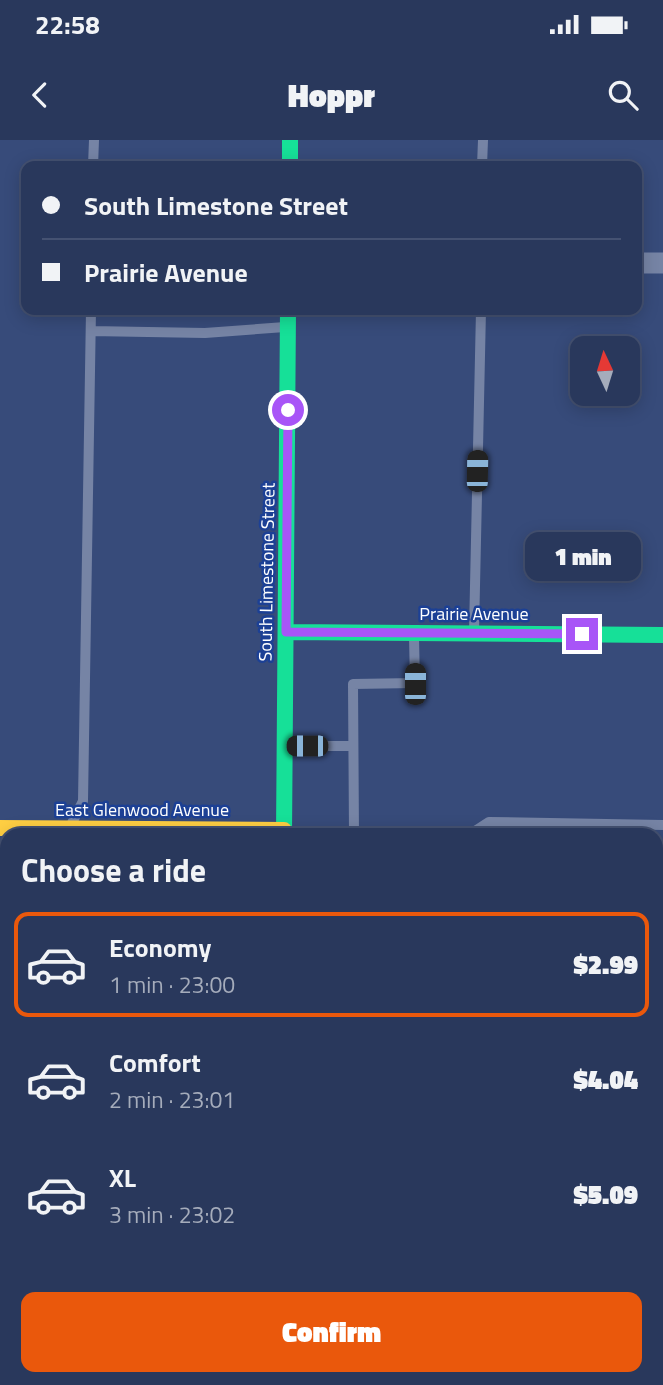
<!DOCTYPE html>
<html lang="en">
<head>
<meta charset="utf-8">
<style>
	body { margin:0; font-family:"Titillium Web",sans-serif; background:#313f62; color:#f1f3f6; height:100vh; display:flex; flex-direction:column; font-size:26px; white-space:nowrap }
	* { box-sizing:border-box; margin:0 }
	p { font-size:23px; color:#a5acbb }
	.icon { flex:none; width:38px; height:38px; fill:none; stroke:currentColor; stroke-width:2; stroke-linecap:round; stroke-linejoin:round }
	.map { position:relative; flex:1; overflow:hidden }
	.sheet { position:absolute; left:0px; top:688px; width:663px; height:558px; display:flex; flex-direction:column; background:#29385c; border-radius:21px 21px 0 0; box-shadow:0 4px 18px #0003,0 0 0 2px #455272 }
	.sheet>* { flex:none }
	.guide { position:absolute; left:21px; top:21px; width:621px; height:154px; border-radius:14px; box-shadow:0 4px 18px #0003,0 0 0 2px #455272; display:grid; align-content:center; height:154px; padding:0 21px; background:#29385c }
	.needle { width:46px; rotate:356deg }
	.fabs { position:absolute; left:570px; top:196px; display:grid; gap:14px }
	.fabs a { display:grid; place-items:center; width:70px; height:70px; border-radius:14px; background:#29385c; box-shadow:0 4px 18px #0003,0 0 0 2px #455272; font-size:35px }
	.end { position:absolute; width:32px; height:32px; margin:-16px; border:9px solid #a855f7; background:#fff; box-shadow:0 0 0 4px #fff }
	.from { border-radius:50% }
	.bubble { position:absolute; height:49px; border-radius:14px; background:#29385c; box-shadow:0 4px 18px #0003,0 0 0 2px #455272; font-size:23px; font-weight:800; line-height:49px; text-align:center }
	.car { position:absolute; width:21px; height:42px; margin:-21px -10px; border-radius:9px; box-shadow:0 0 5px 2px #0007; background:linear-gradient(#222 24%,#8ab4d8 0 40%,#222 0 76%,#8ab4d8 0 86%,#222 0) }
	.guide b { display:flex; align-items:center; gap:24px; height:66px; font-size:26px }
	.guide b+b { border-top:2px solid #455272 }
	.guide i { width:18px; height:18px; background:#f1f3f6 }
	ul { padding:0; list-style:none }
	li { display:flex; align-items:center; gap:21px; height:105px; margin:0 14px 10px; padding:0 7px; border:4px solid transparent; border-radius:14px }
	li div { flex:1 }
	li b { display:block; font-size:26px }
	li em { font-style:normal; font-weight:800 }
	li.active { border-color:#ea580c }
	li>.icon { width:63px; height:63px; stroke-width:1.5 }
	h2 { padding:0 21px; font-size:32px; line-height:84px }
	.primary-button { display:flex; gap:14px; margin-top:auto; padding:14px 21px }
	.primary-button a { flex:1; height:80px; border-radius:14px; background:#ea580c; color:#fff; font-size:28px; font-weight:800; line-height:80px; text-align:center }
	.status { display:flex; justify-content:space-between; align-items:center; height:49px; padding:0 35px; background:#29385c; direction:ltr }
	.status svg { height:19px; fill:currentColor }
	header { display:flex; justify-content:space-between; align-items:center; height:91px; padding:0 21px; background:#29385c; font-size:32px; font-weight:800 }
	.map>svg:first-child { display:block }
	.building { fill:#546489; stroke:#94a0ba; stroke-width:2 }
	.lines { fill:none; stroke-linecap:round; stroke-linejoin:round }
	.lane { stroke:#7684a5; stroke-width:10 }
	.street { stroke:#7684a5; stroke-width:21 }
	.fast { stroke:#16e098; stroke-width:16 }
	.slow { stroke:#ffcf43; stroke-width:16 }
	.route { stroke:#a855f7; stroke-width:9 }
	.labels { text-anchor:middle; stroke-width:5; stroke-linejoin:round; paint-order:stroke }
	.street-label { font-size:18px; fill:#fff; stroke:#1c4095 }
</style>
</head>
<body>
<div class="status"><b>22:58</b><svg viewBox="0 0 49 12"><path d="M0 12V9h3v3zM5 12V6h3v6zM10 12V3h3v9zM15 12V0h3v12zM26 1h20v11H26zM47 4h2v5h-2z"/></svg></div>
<header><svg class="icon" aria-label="back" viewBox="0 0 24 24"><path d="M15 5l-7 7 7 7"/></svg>Hoppr<svg class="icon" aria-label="search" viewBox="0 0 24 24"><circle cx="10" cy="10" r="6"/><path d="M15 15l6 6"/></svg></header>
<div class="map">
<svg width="663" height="1245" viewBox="0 0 663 1245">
	<rect width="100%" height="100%" fill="#374b7a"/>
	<path class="building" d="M656 1230H663V1245H601V1239H656Z
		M107 1239H190V1245H107Z
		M337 1239H521V1245H337Z"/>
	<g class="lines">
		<path class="lane" d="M93 26 94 0
			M482 26 483 0
			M91 191 205 193 285 187
			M474 492 481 170
			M287 606H353
			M71 685 83 661 91 170
			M354 695 353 544 415 543 414 497
			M469 695 489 682 663 685
			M656 1210 663 1211
			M223 1239V1245
			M321 1239V1245
			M85 1245V1239
			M535 1245 536 1239
			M586 1245 587 1239"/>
		<path class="street" d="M637 123H663
			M656 901 663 902
			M0 1169H7"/>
		<path class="fast" d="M290 0V26
			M286 492 663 495
			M284 695 288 170
			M279 1239V1245"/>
		<path class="slow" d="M0 688 284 690"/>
	</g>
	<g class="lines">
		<path class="route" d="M288 270 286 492 582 494"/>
	</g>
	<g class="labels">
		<g class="street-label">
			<text transform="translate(267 432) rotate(-89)" y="6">South Limestone Street</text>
			<text x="474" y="480">Prairie Avenue</text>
			<text x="142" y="676">East Glenwood Avenue</text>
		</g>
	</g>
</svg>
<div class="fabs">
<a><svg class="needle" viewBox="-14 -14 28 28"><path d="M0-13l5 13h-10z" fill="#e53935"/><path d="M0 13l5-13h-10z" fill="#a5acbb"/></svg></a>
</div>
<i class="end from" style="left:288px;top:270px"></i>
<i class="end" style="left:582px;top:494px"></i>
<div class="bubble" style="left:525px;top:392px;width:116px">1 min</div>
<i class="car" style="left:477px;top:331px;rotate:1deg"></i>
<i class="car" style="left:415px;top:544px;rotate:0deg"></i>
<i class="car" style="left:307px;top:606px;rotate:270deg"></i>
<div class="guide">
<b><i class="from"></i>South Limestone Street</b>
<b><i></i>Prairie Avenue</b>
</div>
<section class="sheet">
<h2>Choose a ride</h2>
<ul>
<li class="active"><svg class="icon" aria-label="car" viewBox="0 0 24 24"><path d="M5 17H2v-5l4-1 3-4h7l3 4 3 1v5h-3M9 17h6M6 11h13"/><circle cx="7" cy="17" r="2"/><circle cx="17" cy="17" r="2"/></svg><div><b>Economy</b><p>1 min · 23:00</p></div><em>$2.99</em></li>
<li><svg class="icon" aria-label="car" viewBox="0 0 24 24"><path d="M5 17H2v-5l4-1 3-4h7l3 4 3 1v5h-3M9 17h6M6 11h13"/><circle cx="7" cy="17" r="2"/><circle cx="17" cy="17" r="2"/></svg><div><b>Comfort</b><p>2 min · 23:01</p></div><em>$4.04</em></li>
<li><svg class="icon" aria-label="car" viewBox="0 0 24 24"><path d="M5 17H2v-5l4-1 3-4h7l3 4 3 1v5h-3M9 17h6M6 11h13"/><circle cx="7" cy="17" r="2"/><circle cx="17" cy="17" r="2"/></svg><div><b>XL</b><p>3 min · 23:02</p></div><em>$5.09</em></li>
</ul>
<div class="primary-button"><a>Confirm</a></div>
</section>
</div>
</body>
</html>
